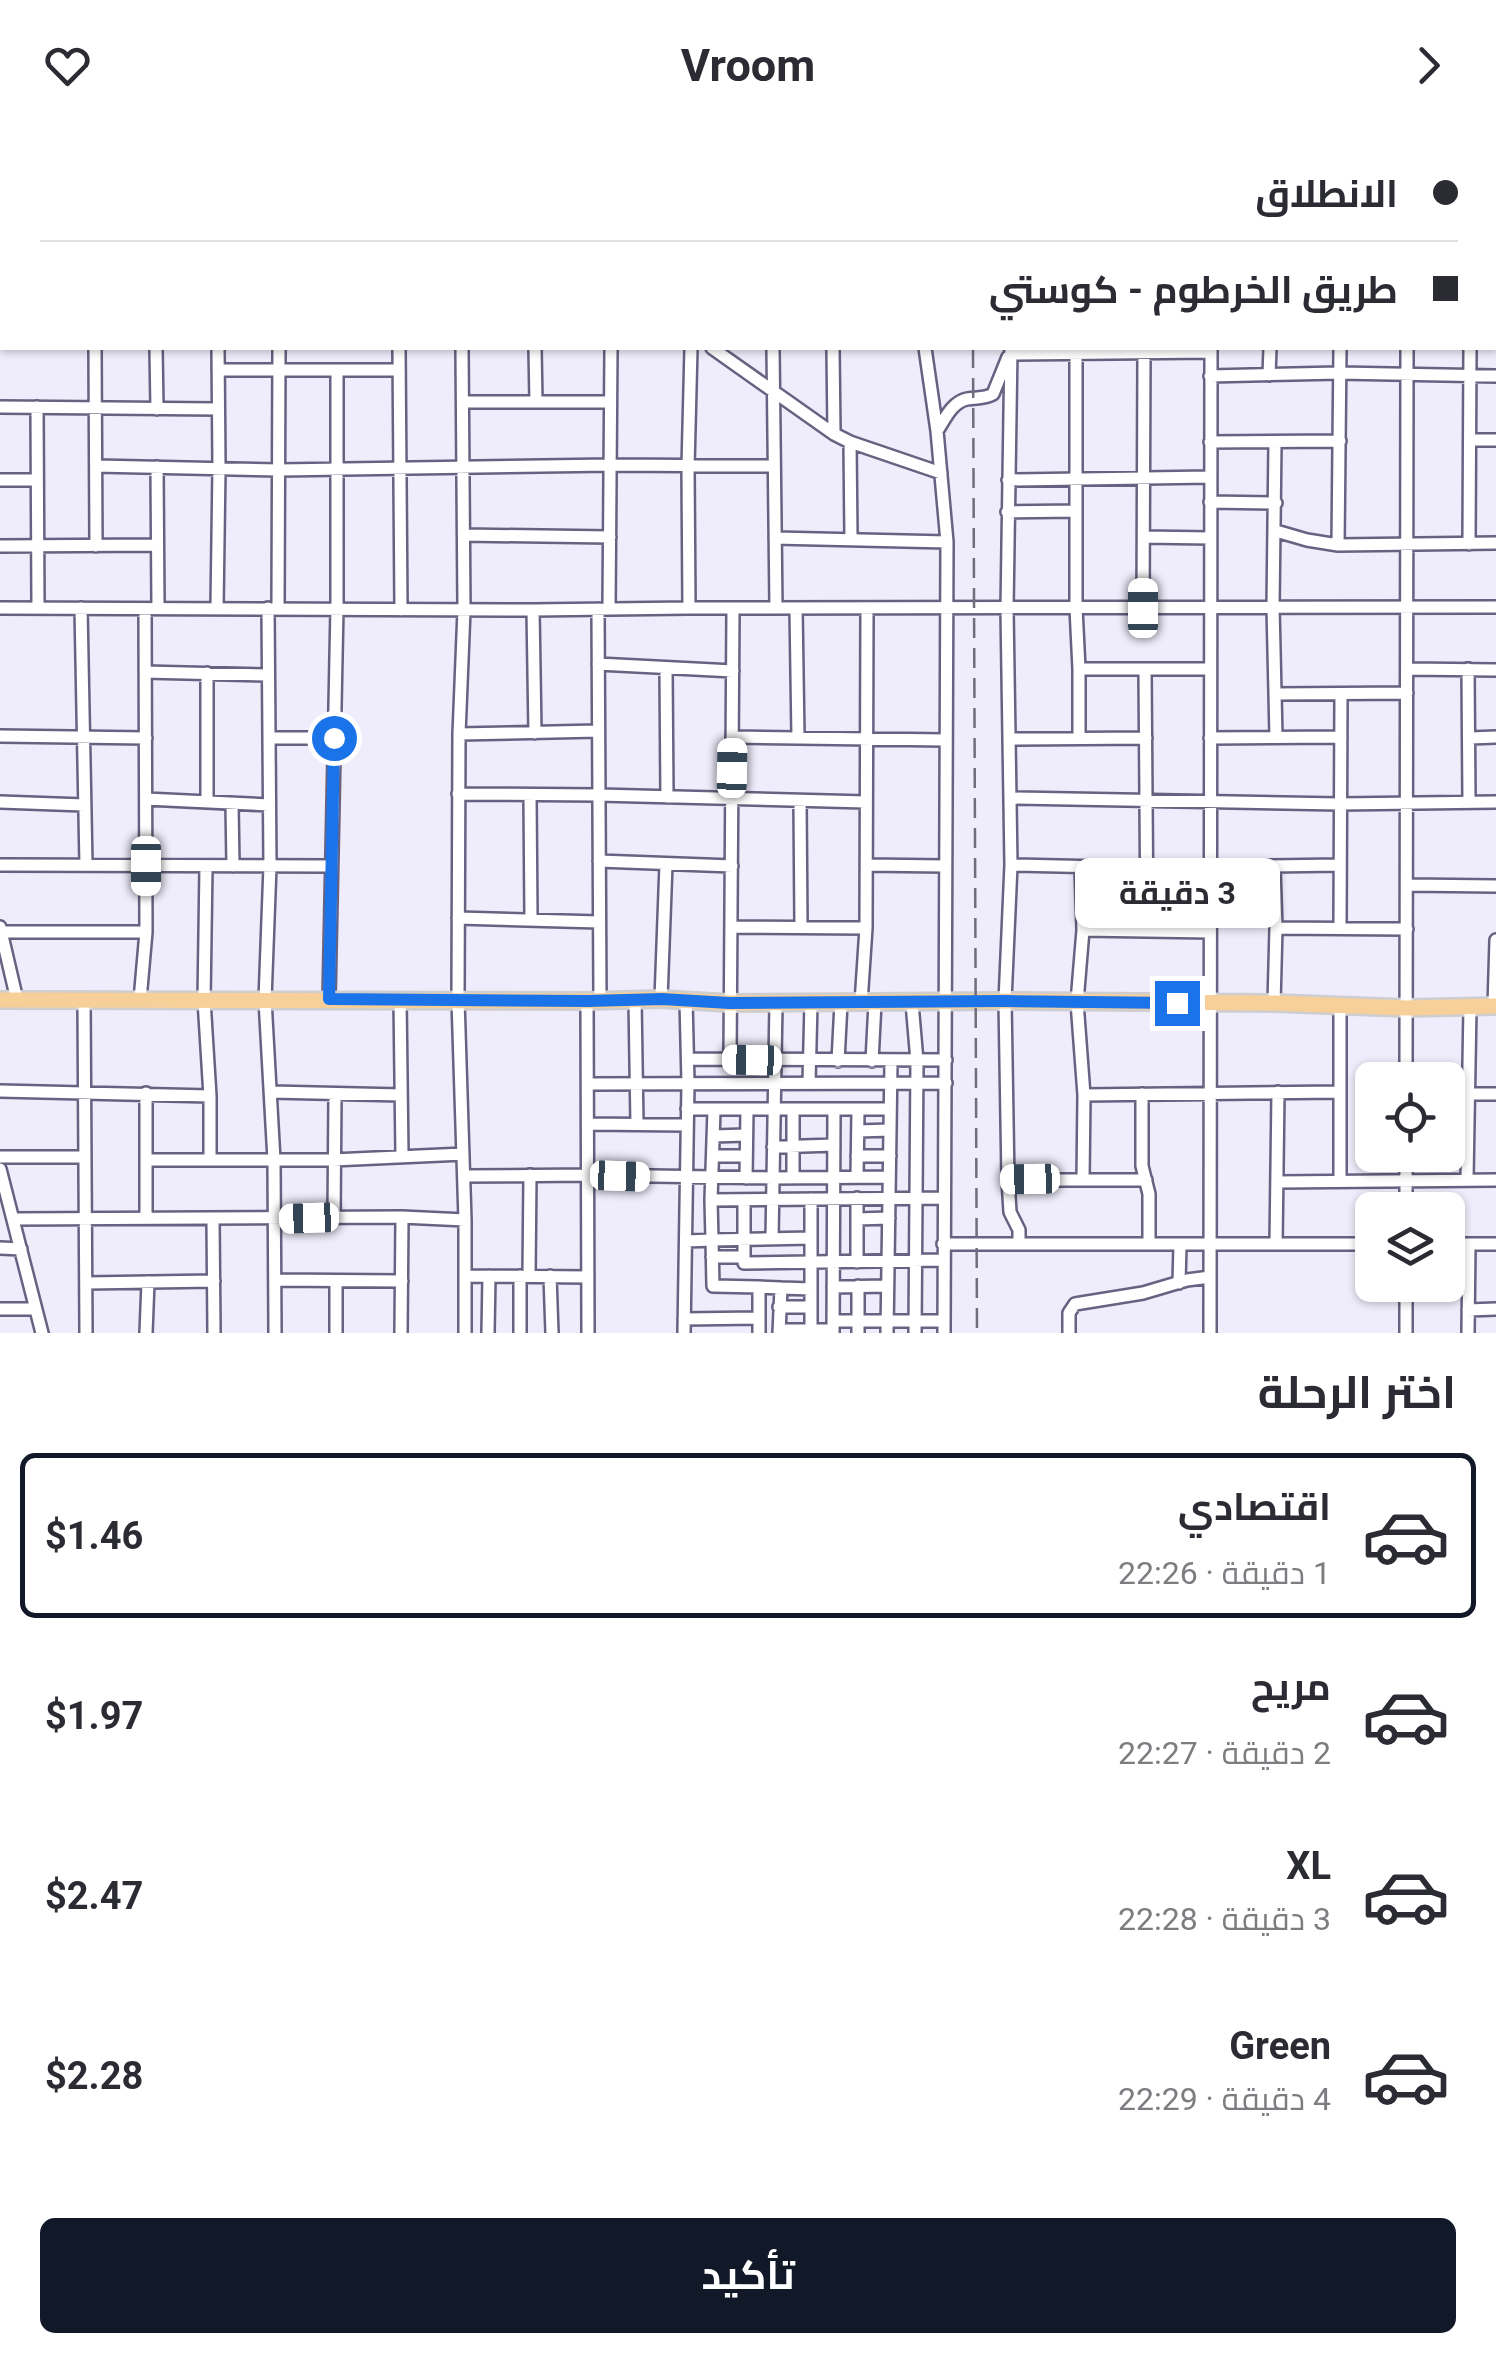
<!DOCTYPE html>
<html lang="ar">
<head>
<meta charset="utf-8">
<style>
	body { margin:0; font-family:Roboto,Cairo,sans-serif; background:#f7f7f7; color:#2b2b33; direction:rtl; height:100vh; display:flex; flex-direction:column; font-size:38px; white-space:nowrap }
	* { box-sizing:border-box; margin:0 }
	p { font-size:32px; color:#7c7c81 }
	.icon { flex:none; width:55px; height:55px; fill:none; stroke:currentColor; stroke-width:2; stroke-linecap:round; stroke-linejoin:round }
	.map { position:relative; height:1203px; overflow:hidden; direction:ltr }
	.side { display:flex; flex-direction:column; background:#fff; flex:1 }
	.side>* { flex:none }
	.top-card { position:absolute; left:0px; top:0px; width:1498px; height:220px; box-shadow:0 2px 8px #0004; direction:rtl; display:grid; align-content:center; height:220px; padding:0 40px; background:#fff }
	.fabs { position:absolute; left:1355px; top:932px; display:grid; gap:20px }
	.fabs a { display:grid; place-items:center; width:110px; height:110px; border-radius:15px; background:#fff; box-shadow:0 2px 8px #0004; font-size:50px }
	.end { position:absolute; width:45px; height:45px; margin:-22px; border:12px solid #1a73e8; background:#fff; box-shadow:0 0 0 5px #fff }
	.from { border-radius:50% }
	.bubble { position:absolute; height:70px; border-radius:15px; background:#fff; box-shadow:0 2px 8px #0004; font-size:32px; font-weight:700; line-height:70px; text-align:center; direction:rtl }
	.car { position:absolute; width:30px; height:60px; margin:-30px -15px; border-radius:12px; box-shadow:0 0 8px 2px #0007; background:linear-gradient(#fff 24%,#345 0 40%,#fff 0 76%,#345 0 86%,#fff 0) }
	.top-card b { display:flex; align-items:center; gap:35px; height:95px; font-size:38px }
	.top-card b+b { border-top:2px solid #e1e1e2 }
	.top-card i { width:25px; height:25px; background:#2b2b33 }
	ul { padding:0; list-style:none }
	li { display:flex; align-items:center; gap:30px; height:165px; margin:0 20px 15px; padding:0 20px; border:5px solid transparent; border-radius:15px }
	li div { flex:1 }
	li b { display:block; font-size:38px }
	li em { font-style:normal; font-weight:700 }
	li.current { border-color:#111827 }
	li>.icon { width:90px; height:90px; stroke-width:1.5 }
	h2 { padding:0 40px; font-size:45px; line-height:120px }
	.button { display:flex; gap:20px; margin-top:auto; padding:20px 40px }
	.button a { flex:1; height:115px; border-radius:15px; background:#111827; color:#fff; font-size:40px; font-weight:700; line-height:115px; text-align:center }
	header { display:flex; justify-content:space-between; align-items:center; height:130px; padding:0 40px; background:#fff; font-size:45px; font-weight:700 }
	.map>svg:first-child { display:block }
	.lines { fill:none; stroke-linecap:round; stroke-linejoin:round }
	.minor-casing { stroke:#676281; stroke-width:16 }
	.highway-casing { stroke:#cecdd0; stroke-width:20 }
	.minor { stroke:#fff; stroke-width:11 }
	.highway { stroke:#f7d099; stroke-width:15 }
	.rail { stroke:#706e7b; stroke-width:2.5; stroke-dasharray:20 10; stroke-linecap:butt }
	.route { stroke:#1a73e8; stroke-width:12 }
</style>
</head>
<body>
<header><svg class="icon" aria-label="forward" viewBox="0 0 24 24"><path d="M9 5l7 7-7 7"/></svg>Vroom<svg class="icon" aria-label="heart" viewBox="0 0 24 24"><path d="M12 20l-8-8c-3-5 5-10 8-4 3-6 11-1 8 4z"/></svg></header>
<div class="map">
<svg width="1496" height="1203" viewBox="0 0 1496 1203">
	<rect width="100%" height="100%" fill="#efedfb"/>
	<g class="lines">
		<defs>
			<path id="minor" d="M34 0V2
				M156 0V2
				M217 0V2
				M279 0V2
				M774 0V2
				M909 0 910 2
				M96 2V0
				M485 2V0
				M494 2 497 0
				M614 2V0
				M859 2V0
				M1028 2 1029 0
				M1215 2V0
				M1495 14 1496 13
				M1495 77H1496
				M0 122H2
				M1495 175H1496
				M0 179H2
				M95 218 96 416
				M156 218 157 279
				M399 218 401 480
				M462 218 464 480 459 604 458 870 465 1090V1203
				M535 218 536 272
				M712 218 834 304 850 312 941 343
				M773 218 776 478
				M833 218 834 304
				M925 218 937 301 947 412 944 1203
				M1011 218 1007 479 1011 735 1005 871 1008 1050 1010 1082 1019 1100V1114
				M1076 223V478L1079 539V608
				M1011 224 1210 222
				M218 240H399
				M1269 245 1270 218
				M1210 246 1339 243 1496 246
				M463 272H610
				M0 277 218 279
				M37 277 38 478
				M937 301C945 289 952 272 967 269 978 267 984 269 993 264L1008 227
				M1471 310H1496
				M850 312 851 409
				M1210 312 1340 311
				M1275 313 1273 477 1276 607
				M96 336 279 340 610 335 774 336
				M157 337 158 478
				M0 350H36
				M1008 350 1210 347
				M1210 372 1276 373
				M1007 382 1076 381
				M1276 401 1307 410 1338 415 1496 413
				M464 405 610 407
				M1144 407 1210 408
				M775 408 947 412
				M1469 414 1470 218
				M1338 415 1340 218
				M0 416 157 415
				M0 478 533 480 689 478 1496 477
				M81 478 86 735
				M217 478 219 338 218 218
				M268 478 270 736 265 870 274 1030 275 1203
				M278 478 279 218
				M689 478 688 337 691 218
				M796 478 798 608
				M1143 478 1144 223
				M598 479 600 870
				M609 479 611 218
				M533 480 535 603
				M598 534 733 541
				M666 539 667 667
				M1079 539H1210
				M1407 539 1496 540
				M1468 539 1469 672
				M1145 540 1147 799
				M145 542 268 545
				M207 543V672
				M1275 564 1407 563
				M459 604 598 601
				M0 606 146 608
				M732 607 945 610
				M269 608H334
				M1210 608 1341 607
				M1470 608 1496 607
				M1009 609 1146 608
				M458 664 599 665 866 672
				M530 665 531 790
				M1011 668 1339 674 1496 672
				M146 669 269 675
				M800 671 801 797
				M0 672 84 675
				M232 674 233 736
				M599 731 732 736
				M0 735 331 736
				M866 735 945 736
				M1011 735 1146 738
				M206 737 204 870 210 966V1029
				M1210 737 1339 735
				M1081 738 1083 800 1077 872 1084 965 1083 1050
				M1407 755 1496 756
				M458 788 599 792
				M0 797 17 870
				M732 797 866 798
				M1340 797 1341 564
				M1276 798 1407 799
				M1083 800 1210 802
				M2 802H146
				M329 869 337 478V241
				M400 869 402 1026
				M661 869 666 734
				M84 870 86 1203
				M140 870 146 802 145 479
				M635 870 637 994
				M587 871 588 1203
				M861 873 866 798 867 478
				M912 873 917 931 915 1203
				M1274 873 1276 798 1274 737
				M1340 876V1051
				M1494 876 1496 810
				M688 929 946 930
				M730 930 733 479
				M838 931 841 873
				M872 931 875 873
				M1406 950 1407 218
				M809 953 811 873
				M588 954 946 953
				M0 961 210 966
				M272 962 401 965
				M146 963V1088
				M1142 964V1036L1149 1064V1114
				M1468 964H1496
				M1084 965 1340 962
				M687 979H890
				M714 980 711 1070 943 1068
				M793 980V1048
				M588 994 687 995
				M858 1001 890 1000
				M713 1006 746 1005
				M773 1017 834 1015
				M713 1026H746
				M857 1026H890
				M0 1027H85
				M146 1030H333L463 1024
				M0 1039 42 1203
				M464 1046 588 1045 773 1048 889 1047
				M857 1047 858 980
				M746 1048 747 980
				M1467 1049 1470 877
				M1008 1050H1146
				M1277 1052 1496 1050
				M811 1069V1203
				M744 1071V1133L944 1130
				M1406 1080V1025
				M334 1088 335 964
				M13 1089 402 1087 465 1090
				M213 1089 214 1203
				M857 1089 889 1088
				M772 1109 776 873
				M686 1111 712 1110 711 1070
				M943 1114H1372
				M1276 1114 1278 962
				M1448 1114H1496
				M0 1118 21 1119
				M712 1127H744
				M857 1132V1068
				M465 1146 588 1147
				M520 1146V1203
				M529 1146 530 1045
				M550 1146 552 1203
				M275 1150 402 1151
				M87 1153 214 1151
				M1179 1153 1180 1115
				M858 1156V1203
				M759 1157 713 1156 712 1110 811 1108
				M833 1157 887 1156
				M779 1177H811
				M0 1179H35
				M1468 1180 1496 1179
				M684 1189 759 1188
				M833 1191H944
				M779 1200H833
				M146 1203 148 1152
				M336 1203V1152
				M401 1203 402 1087
				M488 1203 489 1146
				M684 1203 688 953 686 870
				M759 1203V1157L781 1158
				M779 1203 781 1158 811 1159
				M833 1203 834 980
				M887 1203 891 932
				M1069 1203V1183L1075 1174 1143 1163 1187 1150 1210 1147
				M1210 1203 1211 218
				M1406 1203V1155
				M1468 1203 1469 1114"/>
			<path id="highway" d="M0 870 587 871 661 869 729 873 1005 871 1274 873 1407 878 1496 876"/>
		</defs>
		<use href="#minor" class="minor-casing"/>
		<use href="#highway" class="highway-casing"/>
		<use href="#minor" class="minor"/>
		<use href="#highway" class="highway"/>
		<path class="rail" d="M969 0V2
			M1008 2 1009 0
			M973 218 977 1203"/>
	</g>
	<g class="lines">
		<path class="route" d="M334 608 329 869 588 871 662 869 729 873 1005 871 1177 873"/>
	</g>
</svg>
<div class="fabs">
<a><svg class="icon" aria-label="locate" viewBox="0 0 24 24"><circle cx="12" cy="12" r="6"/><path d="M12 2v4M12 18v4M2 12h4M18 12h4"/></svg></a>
<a><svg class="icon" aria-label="layers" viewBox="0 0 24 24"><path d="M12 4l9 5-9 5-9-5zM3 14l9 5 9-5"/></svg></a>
</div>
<i class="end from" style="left:334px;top:608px"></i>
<i class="end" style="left:1177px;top:873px"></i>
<div class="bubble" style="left:1075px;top:728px;width:205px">3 دقيقة</div>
<i class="car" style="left:1143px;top:478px;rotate:0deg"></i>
<i class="car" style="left:732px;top:638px;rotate:1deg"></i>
<i class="car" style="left:146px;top:736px;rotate:180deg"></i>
<i class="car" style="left:752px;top:930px;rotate:271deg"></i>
<i class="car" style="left:620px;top:1046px;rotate:92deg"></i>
<i class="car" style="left:1030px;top:1049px;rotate:269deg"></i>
<i class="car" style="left:309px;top:1088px;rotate:268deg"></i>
<div class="top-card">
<b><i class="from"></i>الانطلاق</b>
<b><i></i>طريق الخرطوم - كوستي</b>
</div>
</div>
<section class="side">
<h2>اختر الرحلة</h2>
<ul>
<li class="current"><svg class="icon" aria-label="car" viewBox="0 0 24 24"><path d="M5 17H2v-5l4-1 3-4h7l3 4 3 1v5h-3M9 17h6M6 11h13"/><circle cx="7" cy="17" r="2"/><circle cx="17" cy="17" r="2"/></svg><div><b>اقتصادي</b><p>1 دقيقة · 22:26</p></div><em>$1.46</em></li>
<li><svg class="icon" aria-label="car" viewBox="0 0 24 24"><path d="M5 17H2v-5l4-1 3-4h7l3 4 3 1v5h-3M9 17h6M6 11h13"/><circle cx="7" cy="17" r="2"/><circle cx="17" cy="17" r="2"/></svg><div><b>مريح</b><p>2 دقيقة · 22:27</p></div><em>$1.97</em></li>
<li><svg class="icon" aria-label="car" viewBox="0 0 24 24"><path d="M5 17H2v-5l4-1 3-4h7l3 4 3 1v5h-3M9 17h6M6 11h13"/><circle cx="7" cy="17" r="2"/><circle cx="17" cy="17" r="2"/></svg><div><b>XL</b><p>3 دقيقة · 22:28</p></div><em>$2.47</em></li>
<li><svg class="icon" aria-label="car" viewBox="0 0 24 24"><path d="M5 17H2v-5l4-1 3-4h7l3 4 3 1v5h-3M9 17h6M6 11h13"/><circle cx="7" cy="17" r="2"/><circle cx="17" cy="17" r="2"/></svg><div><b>Green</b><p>4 دقيقة · 22:29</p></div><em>$2.28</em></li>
</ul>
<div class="button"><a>تأكيد</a></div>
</section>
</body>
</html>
